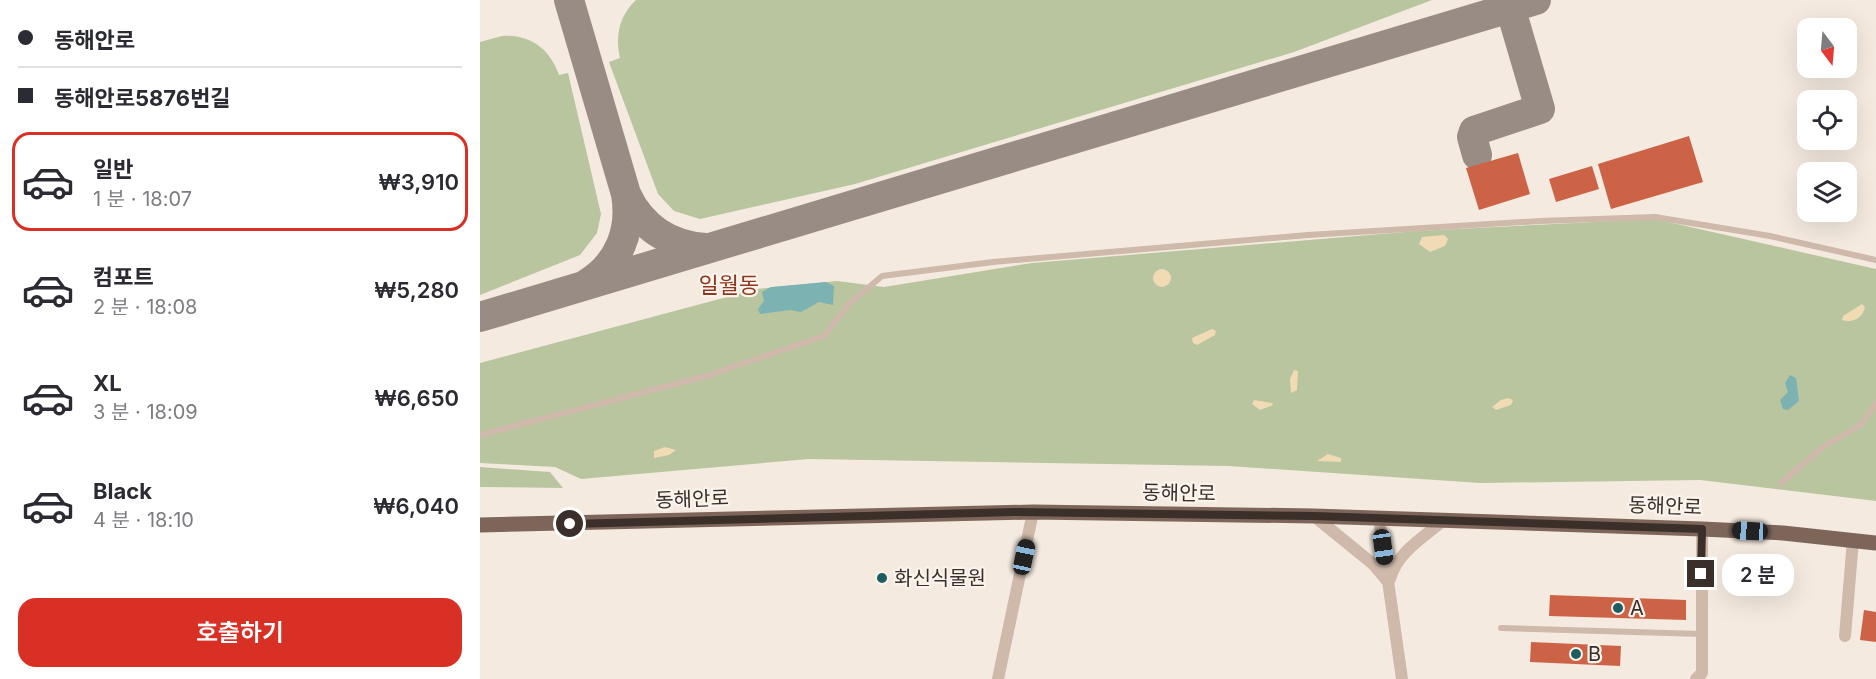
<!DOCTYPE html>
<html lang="ko">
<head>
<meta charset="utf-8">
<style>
	body { margin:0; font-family:Inter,"Noto Sans KR",sans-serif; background:#f2f2f3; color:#2b2b33; height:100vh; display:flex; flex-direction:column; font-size:22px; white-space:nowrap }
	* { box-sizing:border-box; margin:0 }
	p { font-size:20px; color:#7c7c81 }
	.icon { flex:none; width:33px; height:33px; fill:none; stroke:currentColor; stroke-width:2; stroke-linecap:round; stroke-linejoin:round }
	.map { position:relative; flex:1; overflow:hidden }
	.details { display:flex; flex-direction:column; background:#fff; width:480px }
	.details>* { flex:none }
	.hud { display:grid; align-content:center; height:132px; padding:0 18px; background:#fff }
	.needle { width:39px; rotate:164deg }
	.buttons { position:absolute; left:1317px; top:18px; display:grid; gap:12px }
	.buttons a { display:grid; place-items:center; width:60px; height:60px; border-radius:12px; background:#fff; box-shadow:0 6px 24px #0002; font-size:30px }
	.end { position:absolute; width:27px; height:27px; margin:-14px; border:8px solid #3b2f2a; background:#fff; box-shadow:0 0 0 3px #fff }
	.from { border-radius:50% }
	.bubble { position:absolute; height:42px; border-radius:18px; background:#fff; box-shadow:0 6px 24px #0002; font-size:20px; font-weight:600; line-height:42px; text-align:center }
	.car { position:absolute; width:18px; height:36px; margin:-18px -9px; border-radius:8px; box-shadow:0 0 4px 2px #0007; background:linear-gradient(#222 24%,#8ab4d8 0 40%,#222 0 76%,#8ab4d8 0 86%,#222 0) }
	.hud b { display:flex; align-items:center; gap:21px; height:57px; font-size:22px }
	.hud b+b { border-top:2px solid #e1e1e2 }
	.hud i { width:15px; height:15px; background:#2b2b33 }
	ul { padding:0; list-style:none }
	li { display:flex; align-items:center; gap:18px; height:99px; margin:0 12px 9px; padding:0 6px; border:3px solid transparent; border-radius:18px }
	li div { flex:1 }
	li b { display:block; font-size:22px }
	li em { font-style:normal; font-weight:600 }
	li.active { border-color:#d93025 }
	li>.icon { width:54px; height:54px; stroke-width:1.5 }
	.button { display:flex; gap:12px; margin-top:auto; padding:12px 18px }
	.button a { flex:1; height:69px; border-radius:18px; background:#d93025; color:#fff; font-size:24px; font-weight:600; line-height:69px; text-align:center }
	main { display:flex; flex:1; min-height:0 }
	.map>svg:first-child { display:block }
	.green { fill:#b9c59e }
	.sand { fill:#f1dbb5 }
	.water { fill:#7db2b3 }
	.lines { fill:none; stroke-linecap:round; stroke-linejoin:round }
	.taxiway { stroke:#988c85; stroke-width:30 }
	.building { fill:#cc6346 }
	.service { stroke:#ceb9aa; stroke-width:6 }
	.minor { stroke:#ceb9aa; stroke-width:12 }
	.primary { stroke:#7d655a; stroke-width:15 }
	.route { stroke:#3b2f2a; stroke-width:8 }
	.poi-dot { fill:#1d5c5f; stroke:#fbf4ed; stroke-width:2 }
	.labels { text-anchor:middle; stroke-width:4.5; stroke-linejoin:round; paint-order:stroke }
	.street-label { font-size:20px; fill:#3b2f2a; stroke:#fbf4ed }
	.poi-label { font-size:20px; fill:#3b2f2a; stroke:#fbf4ed; text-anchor:start }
	.quarter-label { font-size:22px; fill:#8e361e; stroke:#fbf4ed }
</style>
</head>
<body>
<main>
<section class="details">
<div class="hud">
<b><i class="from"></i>동해안로</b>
<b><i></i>동해안로5876번길</b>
</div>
<ul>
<li class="active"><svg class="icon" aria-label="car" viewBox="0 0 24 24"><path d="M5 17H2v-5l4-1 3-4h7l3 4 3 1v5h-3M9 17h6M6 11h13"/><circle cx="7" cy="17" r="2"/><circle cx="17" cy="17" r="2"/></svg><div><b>일반</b><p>1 분 · 18:07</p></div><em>₩3,910</em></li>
<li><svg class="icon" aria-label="car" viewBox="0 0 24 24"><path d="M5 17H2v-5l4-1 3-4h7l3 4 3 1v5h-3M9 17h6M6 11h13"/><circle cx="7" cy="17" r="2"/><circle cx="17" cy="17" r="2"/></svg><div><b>컴포트</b><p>2 분 · 18:08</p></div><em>₩5,280</em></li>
<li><svg class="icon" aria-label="car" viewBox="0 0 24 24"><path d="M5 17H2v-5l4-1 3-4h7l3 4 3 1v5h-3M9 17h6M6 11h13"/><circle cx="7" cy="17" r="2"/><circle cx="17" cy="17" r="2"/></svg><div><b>XL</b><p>3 분 · 18:09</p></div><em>₩6,650</em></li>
<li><svg class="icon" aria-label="car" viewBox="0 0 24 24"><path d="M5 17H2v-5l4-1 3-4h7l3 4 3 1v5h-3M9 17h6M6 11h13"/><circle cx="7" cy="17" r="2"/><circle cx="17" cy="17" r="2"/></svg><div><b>Black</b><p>4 분 · 18:10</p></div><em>₩6,040</em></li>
</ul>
<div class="button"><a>호출하기</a></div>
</section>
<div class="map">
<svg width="1396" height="679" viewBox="0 0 1396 679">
	<rect width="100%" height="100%" fill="#f4eae0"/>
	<path class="green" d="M156 0H952L814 52 375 184 220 219 194 211 178 194 129 62 140 58C135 36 139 16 156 0Z
		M22 36C50 34 70 49 79 75L88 73 121 214 117 233 100 255 0 295V42Z
		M1175 219 1396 269V501L1220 480 1000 483 749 466 329 459 101 479 75 467 0 463V363L277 289 357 281 404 287 552 263 937 231Z
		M0 467 70 472 83 488 0 487Z"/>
	<path class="sand" d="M964 235 968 239 965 246 950 252 939 244 942 237Z
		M673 278a9 9 0 1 1 18 0a9 9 0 1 1-18 0Z
		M1382 304 1385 307C1382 319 1373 323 1362 320L1363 316Z
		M732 329 736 331 735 335 717 345 713 343 712 338Z
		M814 370 818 371 817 390 811 393 810 379Z
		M1028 398 1033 400 1031 405 1016 410 1012 407 1021 400Z
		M774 400 792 403 793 405 780 410 772 404Z
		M185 447 196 450 189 455 174 458V451Z
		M848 454 861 458V462L837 461Z"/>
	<path class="water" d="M346 282 354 286 353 305 339 302 321 312 310 310 280 314 278 309 284 301 282 292 291 287Z
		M1310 375 1316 378 1319 401 1308 410 1303 409 1300 400 1308 392 1305 383Z"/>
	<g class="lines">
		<path class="taxiway" d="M89 0 146 194
			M997 155 992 137 994 131 1060 109 1028 0
			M108 283C140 263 152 229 146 194 161 227 190 246 226 248
			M0 317 1056 0"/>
	</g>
	<path class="building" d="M1209 136 1223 182 1131 209 1118 164Z
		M1038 153 1050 194 999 210 986 168Z
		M1112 166 1119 189 1076 202 1069 179Z
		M1070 595 1206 600V620L1069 616Z
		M1384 610 1396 612V642L1380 640Z
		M1051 642 1141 646 1140 666 1050 662Z"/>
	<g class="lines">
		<path class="service" d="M0 435 226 376 344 336 368 305 402 276 513 262 828 235 1060 221 1175 217 1290 236 1396 260
			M1301 483 1344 446 1381 425 1396 403
			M1021 628 1221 634"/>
		<path class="minor" d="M834 516 893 564 908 582
			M899 518 922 679
			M910 579C917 552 944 537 964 520
			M1365 636 1373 540
			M518 679 553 512
			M1216 679 1222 673V529"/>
		<path class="primary" d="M0 525 553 512 834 516 1222 529 1303 533 1396 543"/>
	</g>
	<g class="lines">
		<path class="route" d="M90 524 534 512 834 516 1222 529 1221 574"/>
	</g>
	<g class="poi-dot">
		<circle cx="402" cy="578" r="6"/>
		<circle cx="1138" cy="608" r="6"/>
		<circle cx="1096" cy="654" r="6"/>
	</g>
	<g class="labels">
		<g class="street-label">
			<text transform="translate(699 493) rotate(1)" y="7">동해안로</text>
			<text transform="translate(212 499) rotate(-2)" y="7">동해안로</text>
			<text transform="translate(1185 506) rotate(2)" y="7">동해안로</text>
		</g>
		<g class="poi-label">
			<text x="414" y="585">화신식물원</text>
			<text x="1150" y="615">A</text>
			<text x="1108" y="661">B</text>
		</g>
		<g class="quarter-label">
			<text x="249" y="293">일월동</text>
		</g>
	</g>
</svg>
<div class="buttons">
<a><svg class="needle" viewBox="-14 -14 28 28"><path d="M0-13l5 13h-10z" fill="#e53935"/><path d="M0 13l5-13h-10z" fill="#7c7c81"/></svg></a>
<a><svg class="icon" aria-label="locate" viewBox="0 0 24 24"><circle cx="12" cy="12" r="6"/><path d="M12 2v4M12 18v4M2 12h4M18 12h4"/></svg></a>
<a><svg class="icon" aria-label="layers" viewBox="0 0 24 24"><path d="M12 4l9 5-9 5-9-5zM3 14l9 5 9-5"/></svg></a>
</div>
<i class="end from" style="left:90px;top:524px"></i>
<i class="end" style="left:1221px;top:574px"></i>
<div class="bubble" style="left:1242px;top:554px;width:72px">2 분</div>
<i class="car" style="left:1270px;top:531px;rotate:273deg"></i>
<i class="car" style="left:903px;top:547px;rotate:172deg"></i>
<i class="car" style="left:544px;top:557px;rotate:12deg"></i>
</div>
</main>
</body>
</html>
